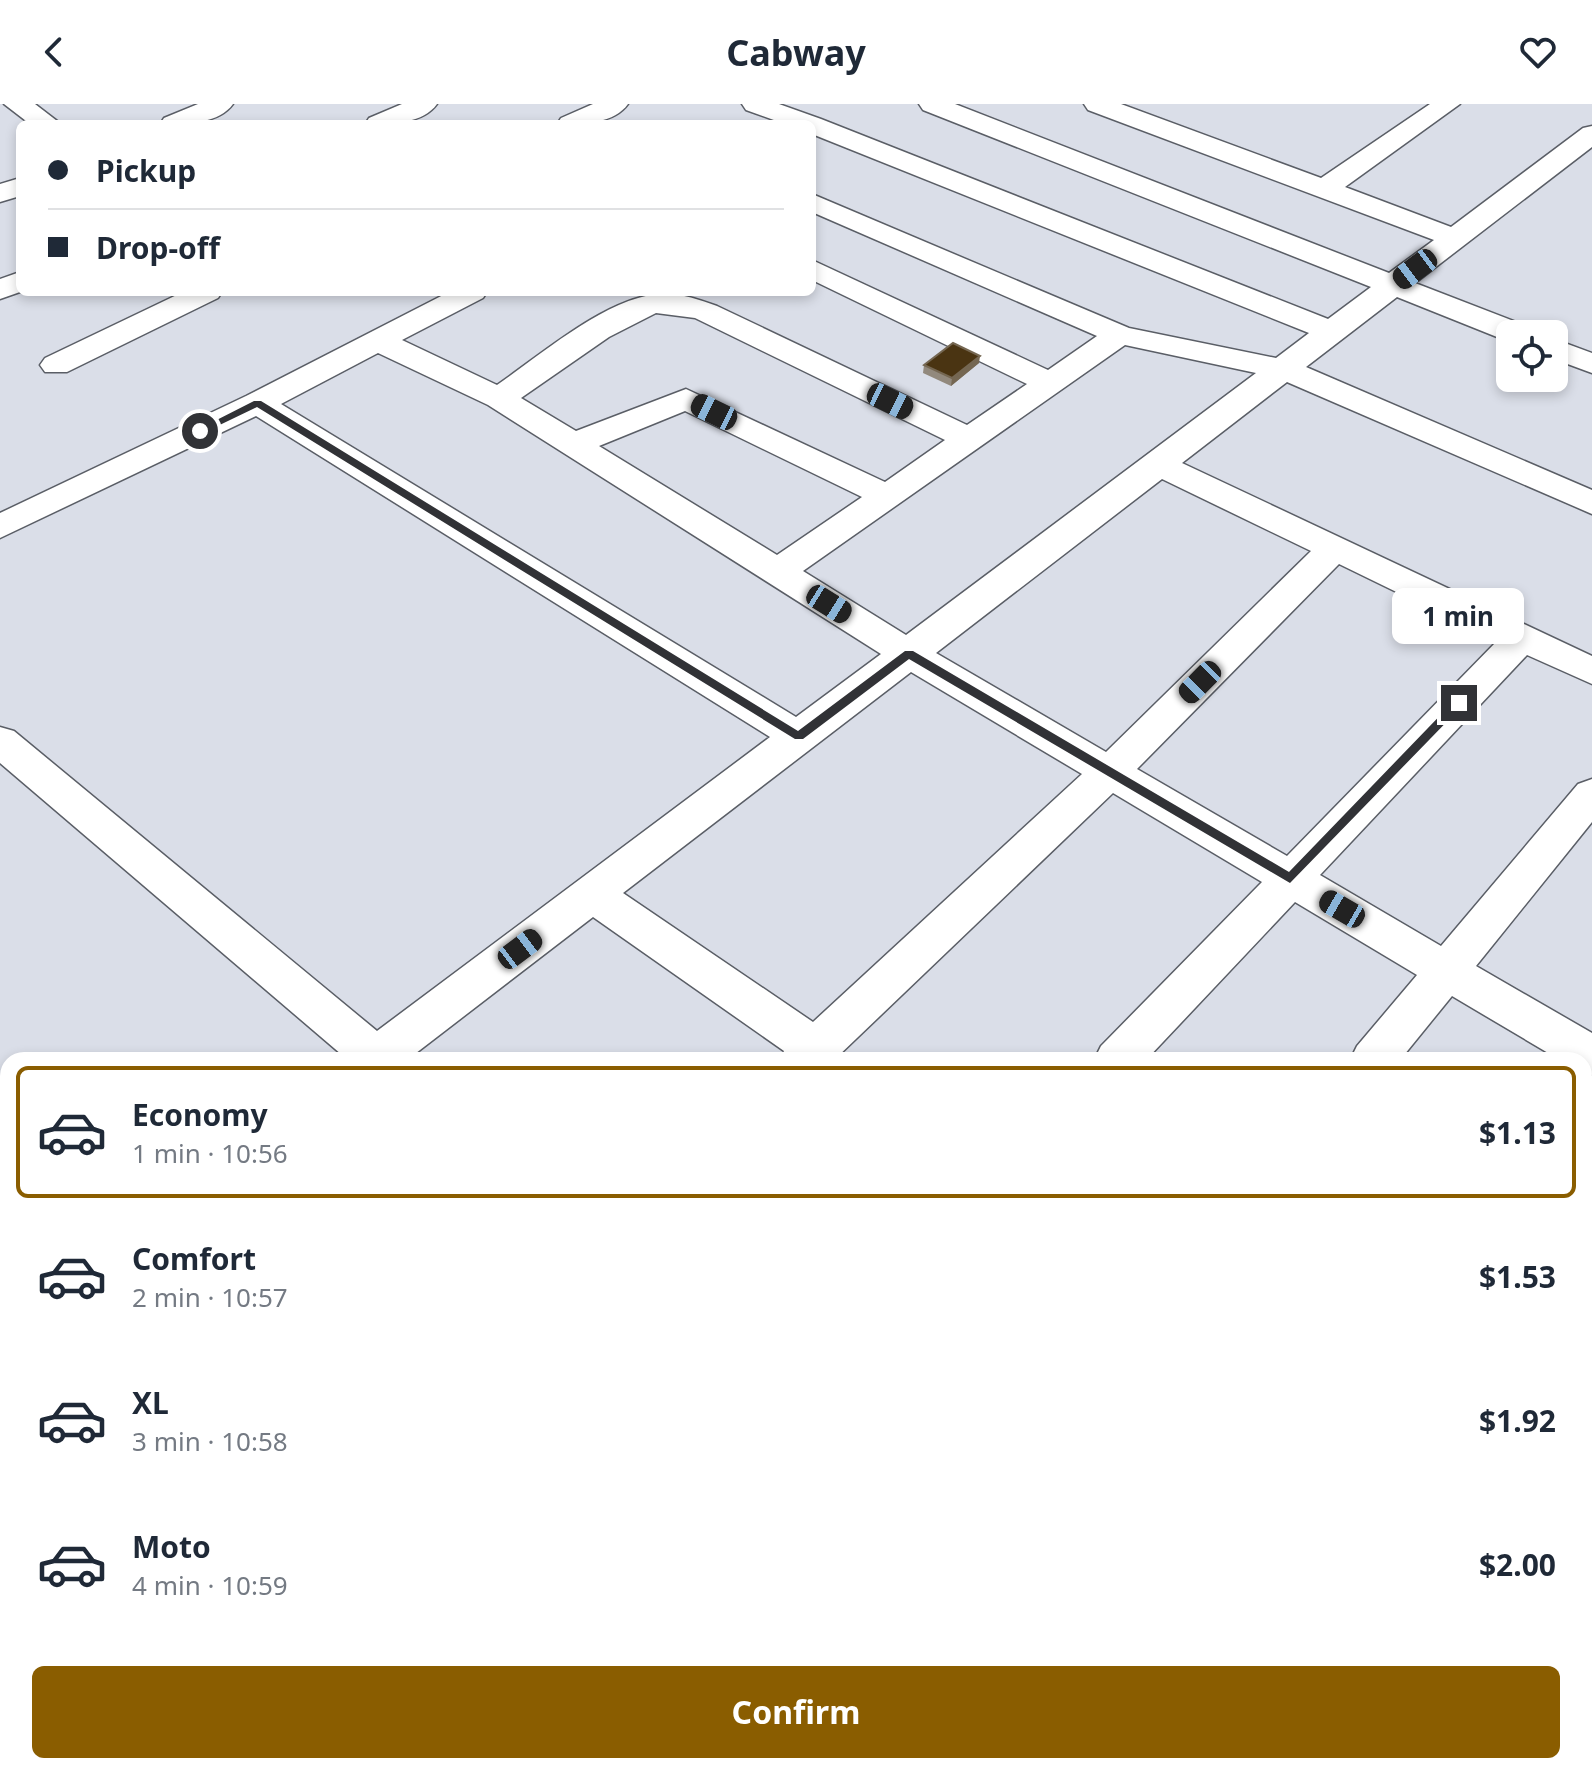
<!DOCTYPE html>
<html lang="en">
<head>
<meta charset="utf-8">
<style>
	body { margin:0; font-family:"Noto Sans",sans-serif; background:#f6f6f7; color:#1f2937; height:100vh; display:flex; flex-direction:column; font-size:30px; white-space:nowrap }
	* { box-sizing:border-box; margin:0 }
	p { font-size:26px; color:#747a83 }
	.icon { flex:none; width:44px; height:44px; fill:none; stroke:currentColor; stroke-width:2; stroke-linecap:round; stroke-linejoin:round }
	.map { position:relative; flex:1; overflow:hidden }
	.side { position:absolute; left:0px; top:948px; width:1592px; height:722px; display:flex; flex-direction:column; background:#fff; border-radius:24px 24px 0 0; box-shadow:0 4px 12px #0003 }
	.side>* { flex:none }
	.top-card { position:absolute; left:16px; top:16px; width:800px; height:176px; border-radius:12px; box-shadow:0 4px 12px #0003; display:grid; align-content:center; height:176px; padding:0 32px; background:#fff }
	.buttons { position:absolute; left:1496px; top:216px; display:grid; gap:16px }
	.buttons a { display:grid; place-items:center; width:72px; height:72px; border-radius:12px; background:#fff; box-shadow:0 4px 12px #0003; font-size:40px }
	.end { position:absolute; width:36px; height:36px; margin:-18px; border:10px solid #313236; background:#fff; box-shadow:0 0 0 4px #fff }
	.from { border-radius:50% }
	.bubble { position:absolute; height:56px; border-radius:12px; background:#fff; box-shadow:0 4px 12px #0003; font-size:26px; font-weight:700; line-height:56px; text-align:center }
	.car { position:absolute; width:24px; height:48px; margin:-24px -12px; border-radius:10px; box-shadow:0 0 6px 2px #0007; background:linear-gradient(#222 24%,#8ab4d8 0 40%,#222 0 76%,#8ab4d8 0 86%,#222 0) }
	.top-card b { display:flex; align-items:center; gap:28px; height:76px; font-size:30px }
	.top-card b+b { border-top:2px solid #e0e1e3 }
	.top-card i { width:20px; height:20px; background:#1f2937 }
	ul { padding:14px 0 0; list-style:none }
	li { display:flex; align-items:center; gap:24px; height:132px; margin:0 16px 12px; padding:0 16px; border:4px solid transparent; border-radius:12px }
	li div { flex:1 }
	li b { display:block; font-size:30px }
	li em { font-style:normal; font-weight:700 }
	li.active { border-color:#8a5d00 }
	li>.icon { width:72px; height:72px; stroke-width:1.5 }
	.cta { display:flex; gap:16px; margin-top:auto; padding:16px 32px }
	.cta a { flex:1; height:92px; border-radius:12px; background:#8a5d00; color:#fff; font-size:32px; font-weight:700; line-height:92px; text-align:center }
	header { display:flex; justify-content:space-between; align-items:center; height:104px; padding:0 32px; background:#fff; font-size:36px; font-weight:700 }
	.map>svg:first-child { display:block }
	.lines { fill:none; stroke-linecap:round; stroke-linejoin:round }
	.minor-casing { stroke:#5a5e66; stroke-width:3 }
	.minor { fill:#fff; fill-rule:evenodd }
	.wall { fill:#92897d }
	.shaded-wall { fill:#756752 }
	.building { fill:#4a3412; stroke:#756752; stroke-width:2 }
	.route { fill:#313236 }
</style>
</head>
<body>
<header><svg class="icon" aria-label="back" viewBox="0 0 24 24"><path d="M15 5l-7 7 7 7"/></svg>Cabway<svg class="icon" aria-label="heart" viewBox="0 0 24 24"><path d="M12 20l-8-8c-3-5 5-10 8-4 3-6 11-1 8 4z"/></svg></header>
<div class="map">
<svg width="1592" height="1669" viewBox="0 0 1592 1669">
	<rect width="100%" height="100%" fill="#dadee8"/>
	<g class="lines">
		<defs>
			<path id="minor" d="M4 0H35L61 20H30Z
				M198 0H233C218 21 183 20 160 20L164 14Z
				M402 0H437C422 21 388 20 365 20L369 14Z
				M593 0H628C613 21 580 20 557 20L561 14Z
				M742 0H779L821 15 1328 215 1371 183 923 6 919 0H955L1389 169 1434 136 1088 6 1084 0H1121L1321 74 1430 0H1460L1345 83 1451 123 1583 24 1592 22V43L1415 179 1529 223 1533 230H1510V237H1507L1397 193 1306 263 1592 386V410L1287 278 1182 359 1592 552V580L1527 551 1320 771 1441 842 1578 680 1592 675V718L1476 862 1592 929V971L1584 968V956H1560L1452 892 1400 956H1350L1357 942 1417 871 1295 798 1146 956H1094L1101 942 1262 778 1113 689 834 956H780L784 947 593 813 407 956H348L0 659V623L14 627 377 927 770 633 256 312 0 434V409L246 292 449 188H487L483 194 402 236 497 281C541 251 603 196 657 190 677 188 698 195 717 202L967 321 1027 280 812 176V156L1048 266 1097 232 812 108V90L1129 224 1276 254 1309 229 812 30V20H785L746 6ZM656 209 695 214 945 336 885 378 686 285 576 327 521 294 609 233ZM1125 241 1256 269 906 531 803 467ZM378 249 488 301 881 550 796 613 281 300ZM685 307 862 393 777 451 599 342ZM1162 375 1311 447 1106 648 936 549ZM1339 460 1497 537 1287 752 1137 665ZM911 568 1082 670 813 918 623 789Z
				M20 74V92L0 98V80Z
				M20 168V188L0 195V175Z
				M183 188H222L218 194 67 268H45L40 261 45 254Z
				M1554 235 1592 249V269L1554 255Z
				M1592 1013V1064L1584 1067V1016Z
				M1584 1152 1592 1155V1203L1584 1200Z
				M1584 1474 1592 1477V1537L1584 1534Z
				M1177 1662H1244L1247 1669H1180Z"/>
		</defs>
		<use href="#minor" class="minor-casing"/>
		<use href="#minor" class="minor"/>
	</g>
	<path class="wall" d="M979 259 951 282 923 269 924 261Z"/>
	<path class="shaded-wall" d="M980 252 979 259 951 282 952 274Z
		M142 1662H161L153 1669H135Z"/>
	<path class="building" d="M953 239 980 252 952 274 924 261Z
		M8 1034V1662H142L135 1669H0V1039Z"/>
	<path class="route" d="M254 297H261L798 627 905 547H913L1289 768 1455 596 1465 599 1290 779 909 555 803 635H795L257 303 203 329 195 327Z"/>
</svg>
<div class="buttons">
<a><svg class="icon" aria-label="locate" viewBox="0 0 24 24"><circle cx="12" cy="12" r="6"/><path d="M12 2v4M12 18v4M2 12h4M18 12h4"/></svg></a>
</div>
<i class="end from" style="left:200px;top:327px"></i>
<i class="end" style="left:1459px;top:599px"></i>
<div class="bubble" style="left:1392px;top:484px;width:132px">1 min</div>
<i class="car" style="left:1415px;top:165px;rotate:233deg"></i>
<i class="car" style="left:890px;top:297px;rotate:116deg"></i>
<i class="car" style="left:714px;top:308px;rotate:296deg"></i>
<i class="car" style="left:829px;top:500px;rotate:122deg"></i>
<i class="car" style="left:1200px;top:578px;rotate:225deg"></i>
<i class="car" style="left:1342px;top:805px;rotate:300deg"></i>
<i class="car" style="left:520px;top:845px;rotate:53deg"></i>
<div class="top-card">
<b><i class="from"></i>Pickup</b>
<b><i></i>Drop-off</b>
</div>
<section class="side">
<ul>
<li class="active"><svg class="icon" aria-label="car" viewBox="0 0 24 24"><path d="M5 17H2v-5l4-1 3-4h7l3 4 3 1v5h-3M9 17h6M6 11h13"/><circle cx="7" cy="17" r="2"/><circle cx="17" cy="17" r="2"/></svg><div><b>Economy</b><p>1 min · 10:56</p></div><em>$1.13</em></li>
<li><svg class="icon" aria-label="car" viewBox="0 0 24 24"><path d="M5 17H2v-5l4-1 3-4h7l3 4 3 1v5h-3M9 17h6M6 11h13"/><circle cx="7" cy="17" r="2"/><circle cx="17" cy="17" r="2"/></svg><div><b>Comfort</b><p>2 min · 10:57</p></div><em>$1.53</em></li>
<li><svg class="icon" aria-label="car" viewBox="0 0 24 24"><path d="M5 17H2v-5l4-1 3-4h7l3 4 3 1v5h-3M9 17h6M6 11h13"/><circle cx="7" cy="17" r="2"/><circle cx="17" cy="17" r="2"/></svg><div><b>XL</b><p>3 min · 10:58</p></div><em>$1.92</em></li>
<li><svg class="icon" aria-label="car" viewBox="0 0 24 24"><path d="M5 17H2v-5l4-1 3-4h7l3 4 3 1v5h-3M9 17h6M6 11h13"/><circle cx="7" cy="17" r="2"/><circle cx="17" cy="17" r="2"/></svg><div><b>Moto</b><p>4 min · 10:59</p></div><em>$2.00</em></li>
</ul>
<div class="cta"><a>Confirm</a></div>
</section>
</div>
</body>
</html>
